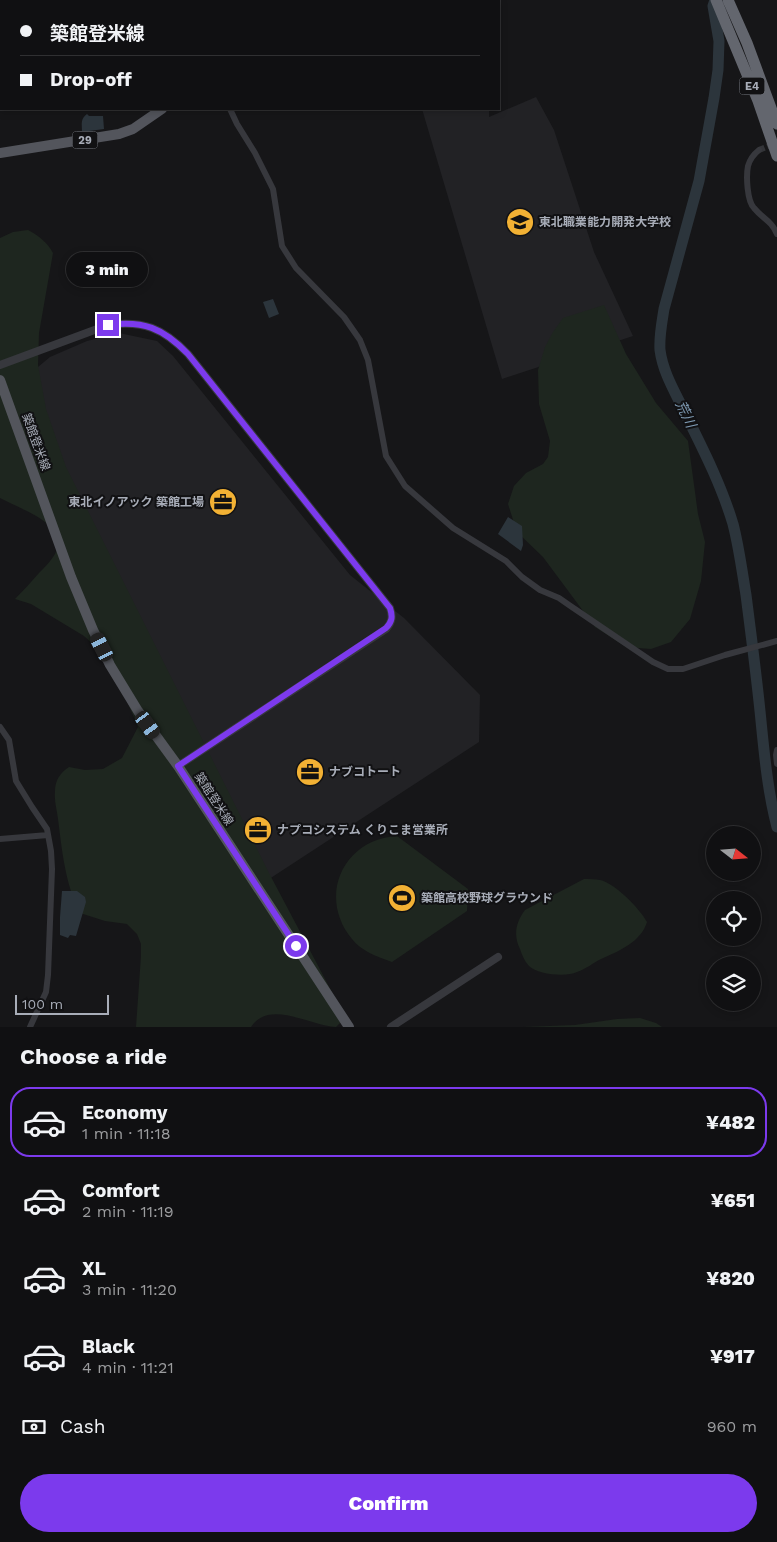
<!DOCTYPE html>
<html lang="en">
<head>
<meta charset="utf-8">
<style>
	body { margin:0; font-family:"Work Sans","Noto Sans JP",sans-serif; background:#19191b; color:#f1f3f6; height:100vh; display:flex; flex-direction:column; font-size:19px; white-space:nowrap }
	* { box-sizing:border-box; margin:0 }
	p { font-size:16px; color:#9c9d9f }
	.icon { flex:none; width:28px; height:28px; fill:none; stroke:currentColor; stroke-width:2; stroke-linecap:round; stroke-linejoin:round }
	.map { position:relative; height:1027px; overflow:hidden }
	.panel { display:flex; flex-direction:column; background:#101012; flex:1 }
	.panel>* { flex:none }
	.guide { position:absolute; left:0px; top:0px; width:500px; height:110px; box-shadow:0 2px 8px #0003,0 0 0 1px #303032; display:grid; align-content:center; height:110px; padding:0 20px; background:#101012 }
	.needle { width:32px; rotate:107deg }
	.tools { position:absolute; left:706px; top:826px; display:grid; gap:10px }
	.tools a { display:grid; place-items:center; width:55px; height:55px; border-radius:50%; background:#101012; box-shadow:0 2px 8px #0003,0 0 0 1px #303032; font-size:25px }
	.scale { position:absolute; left:15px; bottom:12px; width:94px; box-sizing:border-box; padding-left:5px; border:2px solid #a8adb8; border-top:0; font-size:14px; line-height:18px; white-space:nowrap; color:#a8adb8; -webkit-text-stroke:4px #111113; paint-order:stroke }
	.end { position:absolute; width:22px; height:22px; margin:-11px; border:6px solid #7c3aed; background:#fff; box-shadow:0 0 0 2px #fff }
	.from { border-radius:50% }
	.bubble { position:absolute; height:35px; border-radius:18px; background:#101012; box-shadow:0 2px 8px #0003,0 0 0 1px #303032; font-size:16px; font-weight:800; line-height:35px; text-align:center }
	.car { position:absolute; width:15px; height:30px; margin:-15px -8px; border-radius:6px; box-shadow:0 0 4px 1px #0007; background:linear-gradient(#222 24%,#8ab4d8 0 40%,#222 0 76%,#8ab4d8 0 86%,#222 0) }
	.guide b { display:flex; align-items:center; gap:18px; height:48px; font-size:19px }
	.guide b+b { border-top:1px solid #303032 }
	.guide i { width:12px; height:12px; background:#f1f3f6 }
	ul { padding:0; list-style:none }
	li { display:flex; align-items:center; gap:15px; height:70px; margin:0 10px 8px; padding:0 10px; border:2px solid transparent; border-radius:20px }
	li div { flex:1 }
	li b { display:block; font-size:19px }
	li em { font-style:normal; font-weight:800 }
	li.current { border-color:#7c3aed }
	li>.icon { width:45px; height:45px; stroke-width:1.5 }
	h2 { padding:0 20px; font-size:22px; line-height:60px }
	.pay { display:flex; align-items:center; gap:12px; height:55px; padding:0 20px; font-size:19px }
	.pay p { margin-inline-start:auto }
	.cta { display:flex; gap:10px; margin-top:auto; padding:10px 20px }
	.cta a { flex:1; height:58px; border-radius:30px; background:#7c3aed; color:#fff; font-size:20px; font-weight:800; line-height:58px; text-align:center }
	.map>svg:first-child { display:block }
	.built { fill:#222225 }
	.green { fill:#1e261f }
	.water { fill:#2c353c }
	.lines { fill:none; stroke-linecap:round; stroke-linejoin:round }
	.river { stroke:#2c353c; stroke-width:11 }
	.minor-tunnel { stroke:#333438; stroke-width:6; stroke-dasharray:6 3; stroke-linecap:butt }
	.minor { stroke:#37383d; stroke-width:6 }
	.tertiary { stroke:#37383d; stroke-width:8 }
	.primary { stroke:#53555c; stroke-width:10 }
	.motorway { stroke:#63666e; stroke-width:11 }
	.route { stroke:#7c3aed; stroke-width:6 }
	.labels { text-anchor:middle; stroke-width:4; stroke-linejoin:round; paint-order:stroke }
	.shield { fill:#111113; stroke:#7b7e86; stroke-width:1 }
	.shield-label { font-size:11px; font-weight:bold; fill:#a8adb8 }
	.poi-label { font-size:12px; font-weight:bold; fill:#a8adb8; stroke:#111113; text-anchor:start }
	.street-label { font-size:12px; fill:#a8adb8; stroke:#111113 }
	.water-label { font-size:14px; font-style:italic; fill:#7f9bb3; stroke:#111113 }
</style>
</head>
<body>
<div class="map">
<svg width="777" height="1027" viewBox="0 0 777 1027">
	<rect width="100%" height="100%" fill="#161618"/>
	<path class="built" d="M536 97 554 130 594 252 633 336 502 379 422 109H489V117Z
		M119 333 157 341 173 356 350 575 404 618 480 695 479 742 263 883 14 387 50 357 87 341Z"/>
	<path class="green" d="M28 230C39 236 47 242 53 253L39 333 38 365 46 409 66 467 269 873 334 996 342 1021 336 1027C311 1026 269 999 251 1027H136L141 956V944L137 934 127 924 105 921 80 913C65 884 62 850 58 819 57 810 54 801 55 792 55 780 60 773 69 767L85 770 103 769 122 758 138 727 109 659 84 636 31 604 15 599C23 591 31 582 39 573 56 556 69 541 45 522 34 513 13 505 0 498V238L13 232Z
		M604 305 626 354 656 403 688 441 698 514 705 542 701 581 690 619 671 642 651 649 626 647 595 627 543 557 517 532 508 504 514 486 526 473 543 464 548 457 550 441 539 404 538 370 545 347 553 332 563 318Z
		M397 836 468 889 467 911 392 962C378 957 361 951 352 939 317 897 343 839 397 836Z
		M584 879C589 879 595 879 600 880 615 883 640 909 647 922 641 942 619 951 601 959 593 963 586 969 577 972 567 977 538 975 529 966 525 962 522 955 520 949 513 935 516 922 525 910Z
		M640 1018 656 1023 662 1027H523L575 1025 617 1019Z"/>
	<path class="water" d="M87 114 89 116H103L104 129 82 132C82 125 80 119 87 114Z
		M273 299 279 314 269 318 263 302Z
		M508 517 522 526 523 545 521 551 498 534Z
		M62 891H77L85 897 86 902 76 936 70 935 68 938 60 935V917Z"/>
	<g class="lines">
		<path class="river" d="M715 0 713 6 719 41 718 70 714 98 699 181 664 309C662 322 659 336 660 350 663 374 677 395 687 417 704 451 722 487 733 524 739 547 742 571 746 595 751 634 756 672 760 711 764 750 767 789 777 827"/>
		<path class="minor-tunnel" d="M759 150 776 143"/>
		<path class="minor" d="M230 109 237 124 255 153 273 189 282 246 296 268 344 317 360 340 368 360 386 456 405 486 453 528 506 561 522 577 540 590 559 598 569 605 653 662 668 669H683L725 655 777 641
			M759 150C754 154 750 159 748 166 746 176 747 201 754 208 763 219 771 220 777 234
			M0 727 9 740 16 781 32 807 47 829 51 851 52 869 48 975 46 992 30 1027
			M777 750 776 755 777 764
			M0 839 48 835"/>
		<path class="tertiary" d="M222 0V1
			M0 365 108 325C143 320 163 328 188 354L390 608C393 617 392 622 386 629L178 766
			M391 1027 498 957"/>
		<path class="primary" d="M439 1 441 0
			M0 153 119 134 133 129 162 109
			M0 380 71 577 93 630 110 665 138 711 178 766 349 1027"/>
		<path class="motorway" d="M716 0 758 101 777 156
			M728 0 747 43 777 124"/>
	</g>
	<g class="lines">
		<path class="route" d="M108 325C143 320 163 328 188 354L390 608C393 617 392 622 386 628L178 766 296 946"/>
	</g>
	<defs>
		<symbol id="university-disc" viewBox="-11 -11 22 22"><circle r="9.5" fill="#f2b134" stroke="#111113"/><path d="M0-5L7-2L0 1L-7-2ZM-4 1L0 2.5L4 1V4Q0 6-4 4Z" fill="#111"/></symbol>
		<symbol id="office-disc" viewBox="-11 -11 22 22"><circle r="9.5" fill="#f2b134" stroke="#111113"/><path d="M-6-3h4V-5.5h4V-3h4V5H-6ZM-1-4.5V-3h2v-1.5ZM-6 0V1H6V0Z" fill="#111"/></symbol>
		<symbol id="stadium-disc" viewBox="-11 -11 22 22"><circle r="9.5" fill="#f2b134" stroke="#111113"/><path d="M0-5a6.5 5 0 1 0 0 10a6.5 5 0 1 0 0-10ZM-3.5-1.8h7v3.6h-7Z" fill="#111"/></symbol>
	</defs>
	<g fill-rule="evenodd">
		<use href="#university-disc" x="504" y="206" width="32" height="32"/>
		<use href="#office-disc" x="207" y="486" width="32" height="32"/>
		<use href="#office-disc" x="294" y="756" width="32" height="32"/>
		<use href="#office-disc" x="242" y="814" width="32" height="32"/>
		<use href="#stadium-disc" x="386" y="882" width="32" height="32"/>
	</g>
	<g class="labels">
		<g class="shield">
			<rect x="739.5" y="77.5" width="25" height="17" rx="4"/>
			<rect x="72.5" y="131.5" width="25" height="17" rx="4"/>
		</g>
		<g class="shield-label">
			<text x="752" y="90">E4</text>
			<text x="85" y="144">29</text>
		</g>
		<g class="poi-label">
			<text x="539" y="226">東北職業能力開発大学校</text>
			<text x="204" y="506" text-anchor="end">東北イノアック 築館工場</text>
			<text x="329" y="776">ナブコトート</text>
			<text x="277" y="834">ナプコシステム くりこま営業所</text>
			<text x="421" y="902">築館高校野球グラウンド</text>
		</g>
		<g class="street-label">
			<text transform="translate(36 442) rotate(70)" y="4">築館登米線</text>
			<text transform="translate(214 799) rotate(57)" y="4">築館登米線</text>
		</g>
		<g class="water-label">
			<text transform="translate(686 414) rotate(64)" y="5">荒川</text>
		</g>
	</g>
</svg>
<div class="tools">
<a><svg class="needle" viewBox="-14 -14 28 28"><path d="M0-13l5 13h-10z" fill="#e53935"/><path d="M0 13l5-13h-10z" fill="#9c9d9f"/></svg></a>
<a><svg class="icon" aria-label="locate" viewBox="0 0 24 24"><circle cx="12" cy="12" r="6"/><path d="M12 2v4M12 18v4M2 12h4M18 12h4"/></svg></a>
<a><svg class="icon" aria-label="layers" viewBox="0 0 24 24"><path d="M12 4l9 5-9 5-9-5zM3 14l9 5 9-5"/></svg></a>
</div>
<div class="scale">100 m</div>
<i class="end from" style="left:296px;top:946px"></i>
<i class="end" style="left:108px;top:325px"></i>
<div class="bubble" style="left:66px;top:252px;width:82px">3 min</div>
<i class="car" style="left:102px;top:647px;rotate:333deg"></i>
<i class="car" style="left:148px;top:725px;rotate:144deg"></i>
<div class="guide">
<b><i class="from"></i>築館登米線</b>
<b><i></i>Drop-off</b>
</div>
</div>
<section class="panel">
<h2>Choose a ride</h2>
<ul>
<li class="current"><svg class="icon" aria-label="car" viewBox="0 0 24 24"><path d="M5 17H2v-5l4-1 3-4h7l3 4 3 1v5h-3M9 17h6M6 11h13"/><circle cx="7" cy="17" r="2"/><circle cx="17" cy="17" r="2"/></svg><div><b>Economy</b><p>1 min · 11:18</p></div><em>¥482</em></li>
<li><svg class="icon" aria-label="car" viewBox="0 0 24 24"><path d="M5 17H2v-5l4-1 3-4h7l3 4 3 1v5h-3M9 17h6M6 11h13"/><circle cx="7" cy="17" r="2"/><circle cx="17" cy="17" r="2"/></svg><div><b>Comfort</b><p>2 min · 11:19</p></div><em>¥651</em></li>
<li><svg class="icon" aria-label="car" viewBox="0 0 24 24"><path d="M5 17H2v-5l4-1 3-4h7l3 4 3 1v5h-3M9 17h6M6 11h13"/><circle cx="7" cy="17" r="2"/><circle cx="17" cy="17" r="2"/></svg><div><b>XL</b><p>3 min · 11:20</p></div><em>¥820</em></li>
<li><svg class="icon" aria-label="car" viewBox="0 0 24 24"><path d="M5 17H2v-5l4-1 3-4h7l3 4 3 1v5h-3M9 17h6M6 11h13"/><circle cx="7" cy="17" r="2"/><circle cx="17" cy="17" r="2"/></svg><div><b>Black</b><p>4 min · 11:21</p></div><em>¥917</em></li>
</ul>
<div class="pay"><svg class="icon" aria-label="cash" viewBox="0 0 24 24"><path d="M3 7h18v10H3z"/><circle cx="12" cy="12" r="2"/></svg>Cash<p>960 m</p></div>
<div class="cta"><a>Confirm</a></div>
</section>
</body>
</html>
